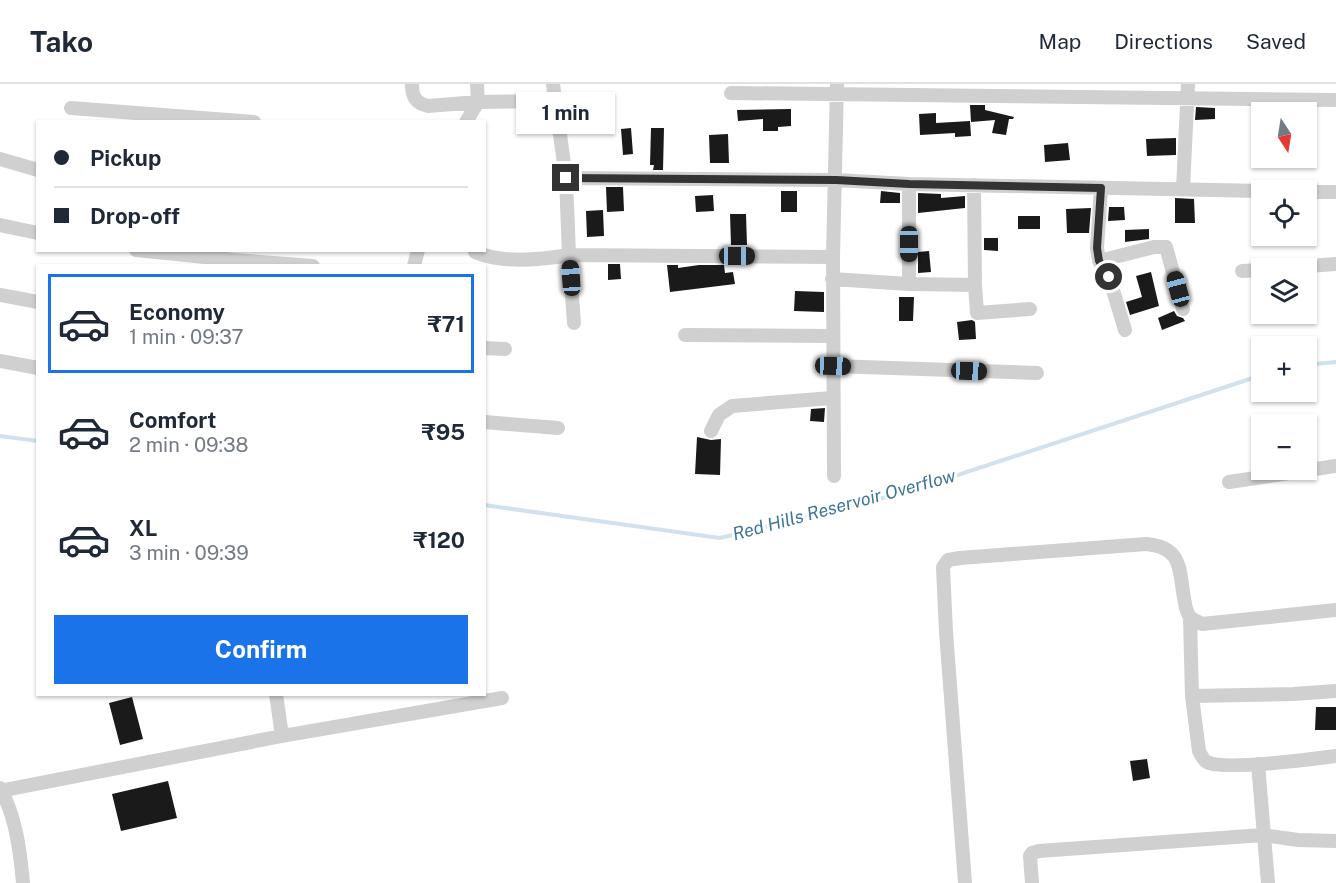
<!DOCTYPE html>
<html lang="en">
<head>
<meta charset="utf-8">
<style>
	body { margin:0; font-family:"Public Sans",sans-serif; background:#f6f6f7; color:#1f2937; height:100vh; display:flex; flex-direction:column; font-size:22px; white-space:nowrap }
	* { box-sizing:border-box; margin:0 }
	p { font-size:20px; color:#747a83 }
	.icon { flex:none; width:33px; height:33px; fill:none; stroke:currentColor; stroke-width:2; stroke-linecap:round; stroke-linejoin:round }
	.map { position:relative; flex:1; overflow:hidden }
	.sheet { position:absolute; left:36px; top:180px; width:450px; height:432px; display:flex; flex-direction:column; background:#fff; border-radius:0px; box-shadow:0 2px 4px #0004 }
	.sheet>* { flex:none }
	.guide { position:absolute; left:36px; top:36px; width:450px; height:132px; border-radius:0px; box-shadow:0 2px 4px #0004; display:grid; align-content:center; height:132px; padding:0 18px; background:#fff }
	.needle { width:39px; rotate:168deg }
	.tools { position:absolute; left:1251px; top:18px; display:grid; gap:12px }
	.tools a { display:grid; place-items:center; width:66px; height:66px; border-radius:0px; background:#fff; box-shadow:0 2px 4px #0004; font-size:30px }
	.end { position:absolute; width:27px; height:27px; margin:-14px; border:8px solid #333; background:#fff; box-shadow:0 0 0 3px #fff }
	.from { border-radius:50% }
	.bubble { position:absolute; height:42px; border-radius:0px; background:#fff; box-shadow:0 2px 4px #0004; font-size:20px; font-weight:700; line-height:42px; text-align:center }
	.car { position:absolute; width:18px; height:36px; margin:-18px -9px; border-radius:8px; box-shadow:0 0 4px 2px #0007; background:linear-gradient(#222 24%,#8ab4d8 0 40%,#222 0 76%,#8ab4d8 0 86%,#222 0) }
	.guide b { display:flex; align-items:center; gap:21px; height:57px; font-size:22px }
	.guide b+b { border-top:2px solid #e0e1e3 }
	.guide i { width:15px; height:15px; background:#1f2937 }
	ul { padding:10px 0 0; list-style:none }
	li { display:flex; align-items:center; gap:18px; height:99px; margin:0 12px 9px; padding:0 6px; border:3px solid transparent; border-radius:0px }
	li div { flex:1 }
	li b { display:block; font-size:22px }
	li em { font-style:normal; font-weight:700 }
	li.current { border-color:#1a73e8 }
	li>.icon { width:54px; height:54px; stroke-width:1.5 }
	.primary-button { display:flex; gap:12px; margin-top:auto; padding:12px 18px }
	.primary-button a { flex:1; height:69px; border-radius:0px; background:#1a73e8; color:#fff; font-size:24px; font-weight:700; line-height:69px; text-align:center }
	header { display:flex; align-items:center; gap:36px; box-sizing:border-box; height:84px; padding:0 30px; background:#fff; border-bottom:2px solid #e0e1e3 }
	header strong { font-size:28px }
	nav { display:flex; gap:33px; margin-inline-start:auto; font-size:21px }
	.map>svg:first-child { display:block }
	.lines { fill:none; stroke-linecap:round; stroke-linejoin:round }
	.stream { stroke:#cfe2ee; stroke-width:4 }
	.building { fill:#1a1a1a }
	.minor { stroke:#d0d0d0; stroke-width:14 }
	.route { stroke:#333; stroke-width:8 }
	.labels { text-anchor:middle; stroke-width:6; stroke-linejoin:round; paint-order:stroke }
	.water-label { font-size:18px; font-style:italic; fill:#3f7597; stroke:#fff }
</style>
</head>
<body>
<header>
<strong>Tako</strong>
<nav><a>Map</a><a>Directions</a><a>Saved</a></nav>
</header>
<div class="map">
<svg width="1336" height="799" viewBox="0 0 1336 799">
	<rect width="100%" height="100%" fill="#fff"/>
	<g class="lines">
		<path class="stream" d="M1306 281 1336 278
			M0 352 38 357
			M484 421 720 454 903 409 1262 291"/>
	</g>
	<path class="building" d="M970 21H985V26L1014 33 1013 35H1009L1006 51 992 49 995 36 971 38Z
		M1196 23 1215 24V35L1195 36Z
		M791 25V42L778 43V47H763V35L738 37 737 26Z
		M936 29V39L970 37 971 52 955 53V49L920 51 919 30Z
		M631 44 633 70 623 71 621 45Z
		M651 44H664L663 86H653L654 81H650Z
		M728 50 729 79H710L709 51Z
		M1176 54V71L1147 72 1146 55Z
		M1068 59 1070 76 1045 78 1044 61Z
		M606 103H623L624 127 607 128Z
		M781 107H797V128H781Z
		M881 107 900 109V119H880Z
		M918 109 941 110V114L965 112V124L918 129Z
		M713 111 714 127 696 128 695 112Z
		M1175 114 1194 115 1195 139H1175Z
		M1109 123H1124L1125 136 1108 137Z
		M1091 124 1089 149H1067L1066 125Z
		M603 126 604 152 587 153 586 127Z
		M730 130H746L747 161H731Z
		M1018 132H1040V145H1018Z
		M1149 145V155L1125 158V146Z
		M984 154H998V167L984 166Z
		M929 167 931 188 918 189V168Z
		M608 180H620L621 195 608 196Z
		M667 181H678V184L699 181H724L725 189 733 188 735 200 670 208Z
		M1151 188 1159 222 1130 231 1126 218 1142 213 1136 192Z
		M795 207 824 208V228L794 227Z
		M899 213H914L913 237H899Z
		M1174 227 1177 232 1183 234 1185 237 1162 246 1158 234Z
		M972 236 975 238 976 255 959 256 957 238Z
		M825 324 824 338 810 337 811 325Z
		M697 353 711 356 721 355 720 391 695 390Z
		M132 613 143 655 120 661 109 619Z
		M1316 623H1336V646H1315Z
		M1147 675 1150 694 1133 697 1130 677Z
		M168 697 177 734 121 747 112 710Z"/>
	<g class="lines">
		<path class="minor" d="M412 0C412 12 415 19 428 22L478 18 554 17
			M553 0 566 94 569 171 833 173 837 0
			M731 9 1336 16
			M71 24 254 38
			M466 38 478 18 477 0
			M0 75 38 86
			M566 94 836 96 909 100 1262 107
			M909 100V200
			M1101 104 1097 164 1099 177 1109 193 1125 246
			M1183 105 1188 0
			M1306 108H1336
			M0 141 38 149
			M136 166 235 176 313 182
			M475 168C503 180 540 176 569 171L574 239
			M833 173 834 392
			M1099 177 1154 163H1166L1183 225
			M414 182 418 166
			M1280 184 1336 180
			M1242 187 1262 186
			M832 195 909 200 975 201 974 101
			M975 201 977 229 1030 225
			M0 211 38 218
			M685 251 833 252
			M484 264 505 265
			M0 277 38 284
			M833 282 1037 289
			M484 338 558 344
			M711 347 719 331 732 322 832 314
			M1229 398 1336 382
			M1190 534 1192 612 1293 610 1336 607
			M276 610 282 652
			M1192 612 1199 667C1201 671 1203 676 1207 678 1224 687 1313 675 1336 672
			M1258 680 1268 799
			M0 704C16 733 20 766 23 799
			M0 707 282 652 502 614
			M965 799 946 548 943 483 948 476 960 474 1146 460C1182 463 1179 484 1184 514 1185 520 1186 528 1190 533 1193 536 1198 538 1202 540L1336 526
			M1032 799 1030 772 1032 769 1039 767 1263 751 1298 756 1336 757"/>
	</g>
	<g class="lines">
		<path class="route" d="M566 94 836 96 909 100 1101 104 1097 164 1099 177 1109 193"/>
	</g>
	<g class="labels">
		<g class="water-label">
			<text transform="translate(844 421) rotate(-15)" y="6">Red Hills Reservoir Overflow</text>
		</g>
	</g>
</svg>
<div class="tools">
<a><svg class="needle" viewBox="-14 -14 28 28"><path d="M0-13l5 13h-10z" fill="#e53935"/><path d="M0 13l5-13h-10z" fill="#747a83"/></svg></a>
<a><svg class="icon" aria-label="locate" viewBox="0 0 24 24"><circle cx="12" cy="12" r="6"/><path d="M12 2v4M12 18v4M2 12h4M18 12h4"/></svg></a>
<a><svg class="icon" aria-label="layers" viewBox="0 0 24 24"><path d="M12 4l9 5-9 5-9-5zM3 14l9 5 9-5"/></svg></a>
<a>+</a>
<a>−</a>
</div>
<i class="end from" style="left:1109px;top:193px"></i>
<i class="end" style="left:566px;top:94px"></i>
<div class="bubble" style="left:516px;top:8px;width:99px">1 min</div>
<i class="car" style="left:909px;top:160px;rotate:180deg"></i>
<i class="car" style="left:737px;top:172px;rotate:90deg"></i>
<i class="car" style="left:571px;top:194px;rotate:356deg"></i>
<i class="car" style="left:1178px;top:205px;rotate:345deg"></i>
<i class="car" style="left:833px;top:282px;rotate:92deg"></i>
<i class="car" style="left:969px;top:287px;rotate:92deg"></i>
<div class="guide">
<b><i class="from"></i>Pickup</b>
<b><i></i>Drop-off</b>
</div>
<section class="sheet">
<ul>
<li class="current"><svg class="icon" aria-label="car" viewBox="0 0 24 24"><path d="M5 17H2v-5l4-1 3-4h7l3 4 3 1v5h-3M9 17h6M6 11h13"/><circle cx="7" cy="17" r="2"/><circle cx="17" cy="17" r="2"/></svg><div><b>Economy</b><p>1 min · 09:37</p></div><em>₹71</em></li>
<li><svg class="icon" aria-label="car" viewBox="0 0 24 24"><path d="M5 17H2v-5l4-1 3-4h7l3 4 3 1v5h-3M9 17h6M6 11h13"/><circle cx="7" cy="17" r="2"/><circle cx="17" cy="17" r="2"/></svg><div><b>Comfort</b><p>2 min · 09:38</p></div><em>₹95</em></li>
<li><svg class="icon" aria-label="car" viewBox="0 0 24 24"><path d="M5 17H2v-5l4-1 3-4h7l3 4 3 1v5h-3M9 17h6M6 11h13"/><circle cx="7" cy="17" r="2"/><circle cx="17" cy="17" r="2"/></svg><div><b>XL</b><p>3 min · 09:39</p></div><em>₹120</em></li>
</ul>
<div class="primary-button"><a>Confirm</a></div>
</section>
</div>
</body>
</html>
